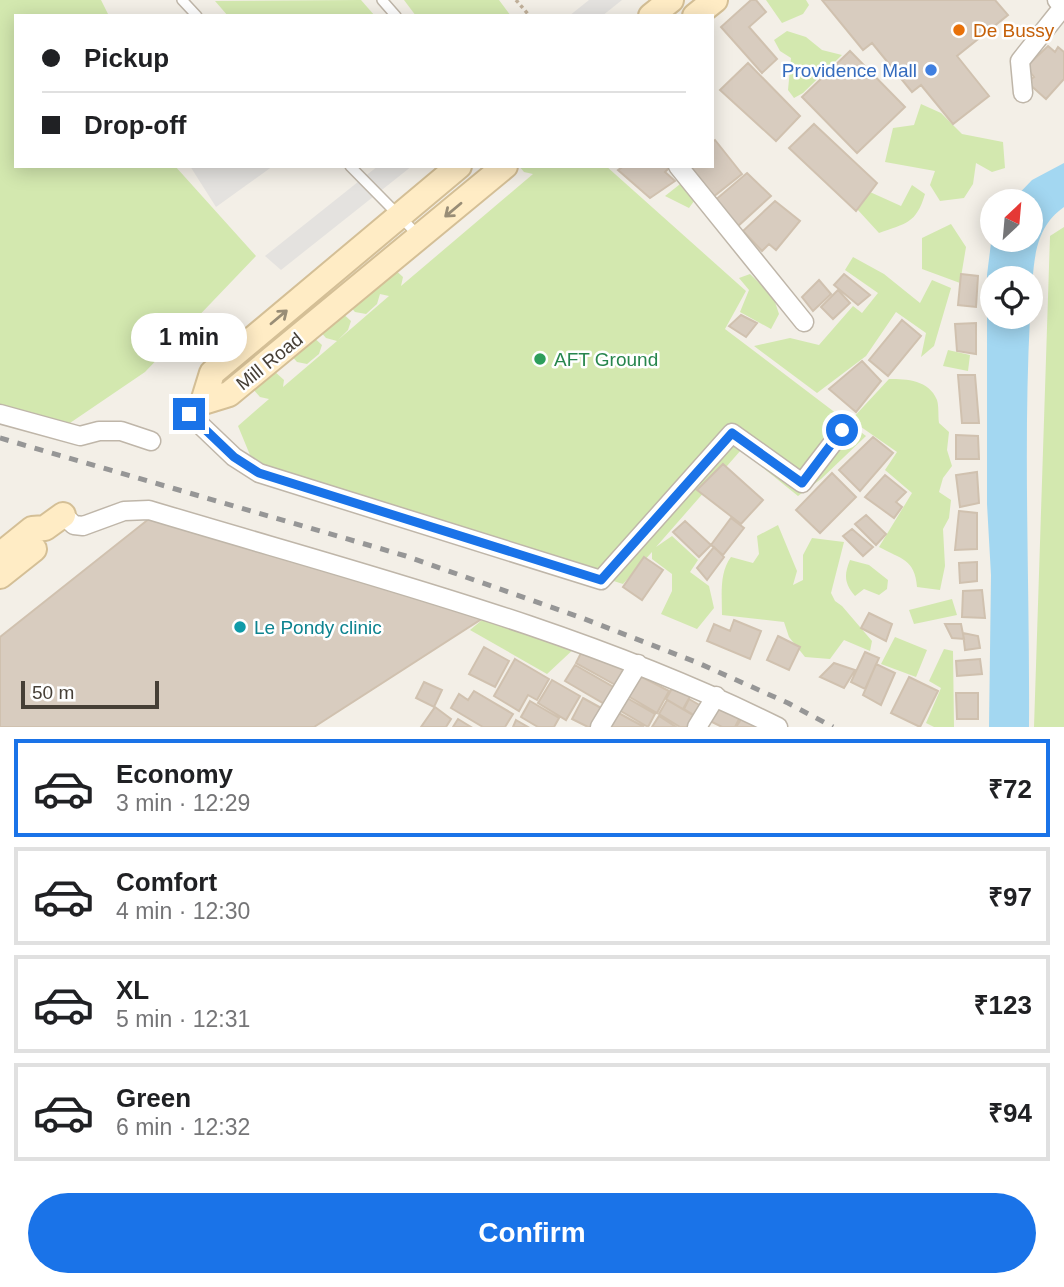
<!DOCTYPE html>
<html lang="en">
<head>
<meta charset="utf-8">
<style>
	body { margin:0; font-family:Arial,sans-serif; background:#f2f2f2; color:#202124; height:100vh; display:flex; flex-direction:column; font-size:26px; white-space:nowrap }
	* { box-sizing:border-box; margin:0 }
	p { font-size:23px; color:#757577 }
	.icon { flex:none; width:38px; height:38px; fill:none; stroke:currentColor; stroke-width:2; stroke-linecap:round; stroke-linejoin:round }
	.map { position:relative; height:727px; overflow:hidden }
	.details { display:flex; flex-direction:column; background:#fff; flex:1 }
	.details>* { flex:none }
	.hud { position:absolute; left:14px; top:14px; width:700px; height:154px; border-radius:0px; box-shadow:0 4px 18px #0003; display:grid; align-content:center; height:154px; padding:0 28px; background:#fff }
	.needle { width:46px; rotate:26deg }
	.tools { position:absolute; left:980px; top:189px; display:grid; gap:14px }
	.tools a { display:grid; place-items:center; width:63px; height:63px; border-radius:50%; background:#fff; box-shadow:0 4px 18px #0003; font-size:35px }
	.scale { position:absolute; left:21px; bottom:18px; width:138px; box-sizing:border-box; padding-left:7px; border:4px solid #463f36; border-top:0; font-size:19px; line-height:24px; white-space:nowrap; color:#463f36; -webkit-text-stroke:5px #fff; paint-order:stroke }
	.end { position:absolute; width:32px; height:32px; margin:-16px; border:9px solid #1a73e8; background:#fff; box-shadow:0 0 0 4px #fff }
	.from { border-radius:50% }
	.bubble { position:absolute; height:49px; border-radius:24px; background:#fff; box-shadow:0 4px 18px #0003; font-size:23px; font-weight:700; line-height:49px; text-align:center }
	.hud b { display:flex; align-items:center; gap:24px; height:66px; font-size:26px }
	.hud b+b { border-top:2px solid #e0e0e0 }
	.hud i { width:18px; height:18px; background:#202124 }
	ul { padding:12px 0 0; list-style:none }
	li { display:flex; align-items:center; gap:21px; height:98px; margin:0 14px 10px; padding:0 14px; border:4px solid #e0e0e0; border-radius:0px }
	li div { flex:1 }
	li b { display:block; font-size:26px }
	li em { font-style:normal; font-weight:700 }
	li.on { border-color:#1a73e8 }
	li>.icon { width:63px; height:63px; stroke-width:1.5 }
	.primary-button { display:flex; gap:14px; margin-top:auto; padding:14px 28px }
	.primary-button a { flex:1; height:80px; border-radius:42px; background:#1a73e8; color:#fff; font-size:28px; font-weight:700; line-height:80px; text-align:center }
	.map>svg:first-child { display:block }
	.green { fill:#d3e8af }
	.parking { fill:#e4e2df }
	.water { fill:#a3d7f1 }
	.building { fill:#d8ccbf; stroke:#d0c1af; stroke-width:2 }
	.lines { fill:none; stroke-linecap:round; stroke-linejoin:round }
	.lane-casing { stroke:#bfb6a9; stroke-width:12 }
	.street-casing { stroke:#bfb6a9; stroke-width:21 }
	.secondary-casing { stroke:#d4bf96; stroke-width:28 }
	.path { stroke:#c1b09a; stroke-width:3.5; stroke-dasharray:3.5 3.5; stroke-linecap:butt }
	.lane { stroke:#fff; stroke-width:9 }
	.street { stroke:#fff; stroke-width:18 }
	.secondary { stroke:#ffecc5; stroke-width:24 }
	.rail { stroke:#969696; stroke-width:5; stroke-dasharray:9 9; stroke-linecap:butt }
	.oneway { stroke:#998d76 }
	.route { stroke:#1a73e8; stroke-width:9 }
	.food-dot { fill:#e8710a; stroke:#fff; stroke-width:2.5 }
	.shop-dot { fill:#3f7fe0; stroke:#fff; stroke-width:2.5 }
	.leisure-dot { fill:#2e9e5b; stroke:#fff; stroke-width:2.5 }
	.culture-dot { fill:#0f9aa8; stroke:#fff; stroke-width:2.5 }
	.labels { text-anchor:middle; stroke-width:5; stroke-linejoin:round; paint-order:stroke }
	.food-label { font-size:19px; fill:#c56008; stroke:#fff; text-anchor:start }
	.shop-label { font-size:19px; fill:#366cbe; stroke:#fff; text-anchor:end }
	.leisure-label { font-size:19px; fill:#27864d; stroke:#fff; text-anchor:start }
	.street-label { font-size:19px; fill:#463f36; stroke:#fff }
	.culture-label { font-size:19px; fill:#0d838f; stroke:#fff; text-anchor:start }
</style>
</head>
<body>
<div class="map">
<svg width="1064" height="727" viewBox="0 0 1064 727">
	<rect width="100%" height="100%" fill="#f3efe7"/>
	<path class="green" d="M0 0H101L109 16H16V166H175L256 256 145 372 67 425 0 406Z
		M361 0 375 16H228L215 1Z
		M404 0H499L511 16H416Z
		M766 0H806L809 5 803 14 782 23Z
		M787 31 806 37 822 50 842 55 803 93 794 98 788 90 791 58 780 51 774 40Z
		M921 104 941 113 962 134 1003 142 1005 168 992 172 976 163 973 184 964 198 940 201 930 185 935 171 885 162 893 128 914 125Z
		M519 166H606L746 291 725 329 866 436 821 479 798 496 741 450 656 547 672 536 698 560 690 572 709 586 714 608 697 629 661 614 672 591V574L652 559V552L623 584 276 473 250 455 238 426 269 399 260 397 252 388 273 370 284 380 283 387 337 341 326 338 318 329 340 311 351 321 348 330 338 340 389 296 380 294 377 304 366 314 355 312 347 303 392 267 403 277 401 286 533 174 524 172Z
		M684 181 697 197 689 208 665 196Z
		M912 185 925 194C916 224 906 223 879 233L857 209 870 192 901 206Z
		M951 224 966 247 960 283 922 269V238Z
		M1064 227V727H1034L1050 236Z
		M853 257 884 274 920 303 932 280 951 288 934 346 921 357 926 333 896 312 866 356 817 393 754 346 790 338 819 345 853 306 862 313 878 293 845 270Z
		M750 274 773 296 779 314 771 329 740 312 749 290 739 278Z
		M311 335 322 345 319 354 307 364 297 362 289 353Z
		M948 350 970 355 968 371 943 366Z
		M889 379C907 379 929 380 937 400 939 406 938 416 939 423L949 432 947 450 952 466 943 478 939 492 951 500 949 518 943 529 945 566 940 590 917 587C915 559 901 559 879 547L912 493 885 470 897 452 851 420Z
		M778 525 797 571 793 585 803 580V555L812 538 844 542 831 593 835 601 842 606 872 641 870 651 844 640 830 659 805 657 789 637 784 622 722 615C722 595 719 573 731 557L753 563 759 554 757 536Z
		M850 560 869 565 888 580 887 589 879 595 864 589 855 596C844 583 844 575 850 560Z
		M952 599 957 615 914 624 909 610Z
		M488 615 577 646 547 674 470 630Z
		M895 637 927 650 916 677 881 664Z
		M944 649 953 651 954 727H934L926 723 941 688 929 681Z"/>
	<path class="parking" d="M589 0H622L602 16H569Z
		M190 166H273L216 207Z
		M378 166H412L281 270 265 256Z"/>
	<path class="water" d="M1064 163V207C1031 230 1034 269 1031 305V278H992V317H1030C1023 453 1030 590 1029 727H989L991 575 987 504V275L992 235V240H1031V201H1012L1032 180Z"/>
	<path class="building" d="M751 0H756L766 12 749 27 777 59 762 73 721 27Z
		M822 0H995L1008 15 957 56 989 96 953 124 921 85 912 92 872 43 863 50Z
		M1048 46 1055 52 1058 47 1064 52V79L1046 99 1027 82 1034 77 1026 67Z
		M850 51 905 107 857 153 802 97Z
		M748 63 800 116 776 141 720 90Z
		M814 124 877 183 856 211 789 148Z
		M715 140 742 174 713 197 688 166H712V142Z
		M624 166H671L665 172 675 181 650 198 618 170Z
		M747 173 771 196 737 227 713 202Z
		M775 201 800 221 776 250 769 244 762 251 743 231Z
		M844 274 870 295 858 305 834 285Z
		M961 274 978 276 976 307 958 305Z
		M819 280 831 294 813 311 802 297Z
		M838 290 850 303 833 319 821 307Z
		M741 315 757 323 746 337 729 326Z
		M902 320 921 336 888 376 869 360Z
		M976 323V354L957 351 955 324Z
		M862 361 881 381 856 412 829 389Z
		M958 375H975L979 423H962Z
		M956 435 978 436 979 459H956Z
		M873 437 893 453 860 491 839 470Z
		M723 464 763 500 741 524 697 490Z
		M977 472 979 503 960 507 956 475Z
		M832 473 856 497 820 533 796 510Z
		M885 475 906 492 896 502 902 507 894 518 865 497Z
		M959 511 977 513V549L955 550Z
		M866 515 886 534 876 545 855 524Z
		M150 518 483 618 314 727H0V637Z
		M731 518 744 528 723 555 711 545Z
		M685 521 711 545 699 557 673 532Z
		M852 529 873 547 863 556 843 536Z
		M714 547 724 557 707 580 697 568Z
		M644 557 663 570 642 600 623 587Z
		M977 562V581L960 583 959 563Z
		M982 590 985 618 962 617 963 591Z
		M869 613 892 624 886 641 861 628Z
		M734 620 761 631 750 659 707 641 714 624 730 631Z
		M945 624H961L964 639 952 638Z
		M963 633 978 636 980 648 965 650Z
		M778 636 800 647 789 670 767 660Z
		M484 647 509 661 495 687 469 674Z
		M583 649 628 670 619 687 576 663Z
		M865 652 879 658 865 689 851 682Z
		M515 659 549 679 537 700 528 695 519 711 494 696Z
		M980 659 982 674 957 676 956 661Z
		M834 663 855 670 844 688 820 677Z
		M876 664 895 673 881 705 863 695Z
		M575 665 617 689 608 706 565 681Z
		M640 676 669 691 657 713 628 696Z
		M909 677 938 691 920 727 891 713Z
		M552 680 580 696 566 720 538 703Z
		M424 682 442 690 434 707 416 698Z
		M674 685 692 693 683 709 666 699Z
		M474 691 513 714 505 727H483L451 708 459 694 468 700Z
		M956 693H978V719H957Z
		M583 698 603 709 593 727H588L572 719Z
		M627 698 655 714 648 727 619 710Z
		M689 699 703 707 697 717 684 709Z
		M667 700 696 717 690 727H680L659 714Z
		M530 701 559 718 554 727H538L521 717Z
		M715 703 740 717 735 727H722L706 719Z
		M435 707 451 719 446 727H421Z
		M615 711 644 727H610Z
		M659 716 676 727H652Z
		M742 718 755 725 754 727H736Z
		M458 719 471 727H453Z
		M516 720 528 727H513Z"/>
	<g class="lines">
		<defs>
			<path id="lane" d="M182 0 197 16
				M382 0 396 16
				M350 166 418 235"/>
			<path id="street" d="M1023 93 1020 61 1063 7 1057 0
				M678 166 804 322
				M0 414 80 436 99 431H121L151 441
				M189 414 234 457 259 473 601 580 732 433 802 483 842 431
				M63 515 74 525 83 526 124 511 149 510C361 574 579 628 778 727
				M600 727 638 664
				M697 727 716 696"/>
			<path id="secondary" d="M651 16 671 0
				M695 16 715 0
				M203 402 229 394 505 166
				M203 402 212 373 459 166
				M0 555 32 529 45 528 63 515
				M0 576 34 549"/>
		</defs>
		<use href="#lane" class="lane-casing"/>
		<use href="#street" class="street-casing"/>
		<use href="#secondary" class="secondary-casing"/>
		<path class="path" d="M516 0 528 14"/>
		<use href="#lane" class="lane"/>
		<use href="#street" class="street"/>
		<use href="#secondary" class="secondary"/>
		<path class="rail" d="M0 438 406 556 582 618 696 662 788 703 833 727"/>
	</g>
	<defs><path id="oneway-shaft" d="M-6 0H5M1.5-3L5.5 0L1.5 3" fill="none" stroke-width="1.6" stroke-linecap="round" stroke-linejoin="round" transform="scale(1.75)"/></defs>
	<g class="oneway">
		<use href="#oneway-shaft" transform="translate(453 210) rotate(140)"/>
		<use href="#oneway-shaft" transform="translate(279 317) rotate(-40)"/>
	</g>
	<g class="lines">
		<path class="route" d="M189 414 234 457 259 473 601 580 732 433 802 483 842 430"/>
	</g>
	<circle class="food-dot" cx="959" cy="30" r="7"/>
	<circle class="shop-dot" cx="931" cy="70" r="7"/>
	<circle class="leisure-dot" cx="540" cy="359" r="7"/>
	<circle class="culture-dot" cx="240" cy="627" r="7"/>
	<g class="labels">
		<g class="food-label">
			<text x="973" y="37">De Bussy</text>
		</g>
		<g class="shop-label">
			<text x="917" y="77">Providence Mall</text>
		</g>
		<g class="leisure-label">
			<text x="554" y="366">AFT Ground</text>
		</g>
		<g class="street-label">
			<text transform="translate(269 361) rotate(-39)" y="7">Mill Road</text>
		</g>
		<g class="culture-label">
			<text x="254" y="634">Le Pondy clinic</text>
		</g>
	</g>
</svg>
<div class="tools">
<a><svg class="needle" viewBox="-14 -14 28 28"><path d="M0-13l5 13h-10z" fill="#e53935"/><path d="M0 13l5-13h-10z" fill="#757577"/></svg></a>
<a><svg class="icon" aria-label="locate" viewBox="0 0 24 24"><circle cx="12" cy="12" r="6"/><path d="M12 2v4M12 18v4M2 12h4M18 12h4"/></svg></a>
</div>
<div class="scale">50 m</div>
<i class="end from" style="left:842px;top:430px"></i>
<i class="end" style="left:189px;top:414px"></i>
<div class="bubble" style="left:131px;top:313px;width:116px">1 min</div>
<div class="hud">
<b><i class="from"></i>Pickup</b>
<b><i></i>Drop-off</b>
</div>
</div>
<section class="details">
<ul>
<li class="on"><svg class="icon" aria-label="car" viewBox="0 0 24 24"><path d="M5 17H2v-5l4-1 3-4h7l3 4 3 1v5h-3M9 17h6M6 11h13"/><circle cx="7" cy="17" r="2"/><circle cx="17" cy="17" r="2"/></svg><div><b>Economy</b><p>3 min · 12:29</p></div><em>₹72</em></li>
<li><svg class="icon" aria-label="car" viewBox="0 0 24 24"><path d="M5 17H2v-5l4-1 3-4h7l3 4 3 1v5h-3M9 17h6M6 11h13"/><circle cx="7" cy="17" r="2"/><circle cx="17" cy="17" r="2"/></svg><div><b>Comfort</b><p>4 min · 12:30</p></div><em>₹97</em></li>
<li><svg class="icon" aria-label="car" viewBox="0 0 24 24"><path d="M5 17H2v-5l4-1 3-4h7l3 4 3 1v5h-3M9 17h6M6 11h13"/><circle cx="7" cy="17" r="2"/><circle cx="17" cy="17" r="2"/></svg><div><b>XL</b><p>5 min · 12:31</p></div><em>₹123</em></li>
<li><svg class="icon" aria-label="car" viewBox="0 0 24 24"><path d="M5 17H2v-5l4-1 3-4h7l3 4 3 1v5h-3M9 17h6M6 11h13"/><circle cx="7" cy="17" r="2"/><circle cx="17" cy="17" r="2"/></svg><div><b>Green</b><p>6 min · 12:32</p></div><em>₹94</em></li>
</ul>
<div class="primary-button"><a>Confirm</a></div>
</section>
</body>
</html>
